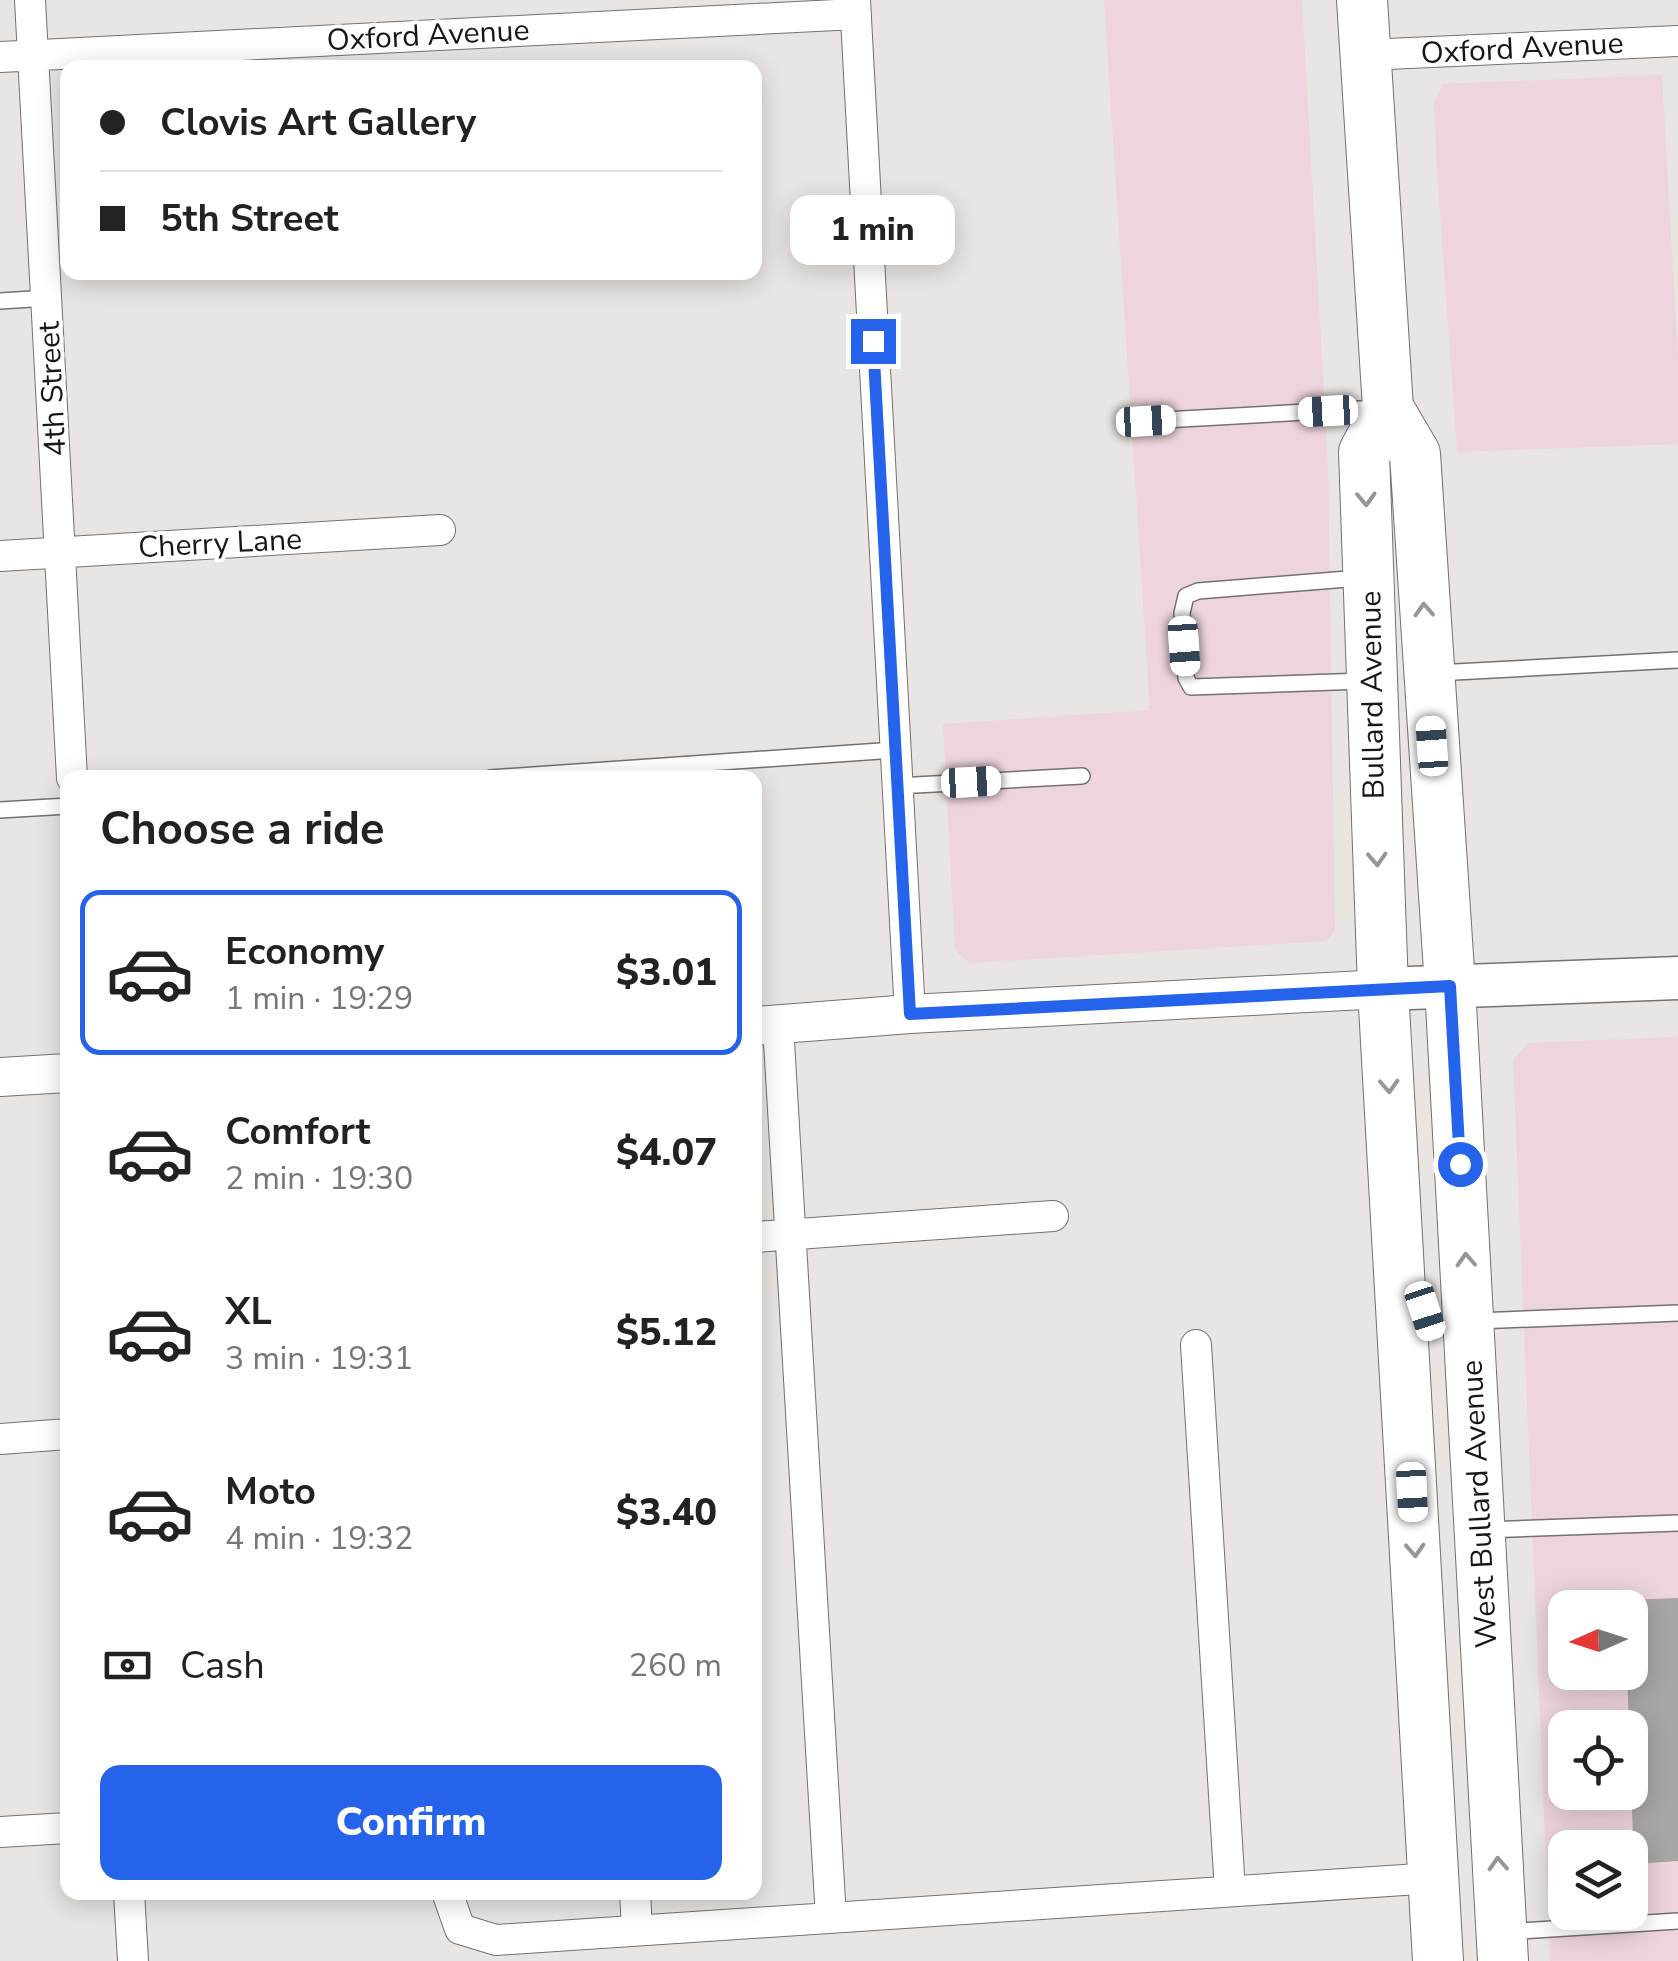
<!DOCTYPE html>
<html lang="en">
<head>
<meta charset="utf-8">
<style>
	body { margin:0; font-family:"Nunito Sans",sans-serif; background:#f6f6f6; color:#222; height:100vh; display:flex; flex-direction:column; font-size:38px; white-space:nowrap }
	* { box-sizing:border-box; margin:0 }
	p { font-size:32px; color:#767676 }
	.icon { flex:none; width:55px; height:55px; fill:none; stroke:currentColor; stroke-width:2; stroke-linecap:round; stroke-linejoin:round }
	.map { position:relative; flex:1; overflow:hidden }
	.details { position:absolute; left:60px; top:770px; width:702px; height:1130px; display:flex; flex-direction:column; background:#fff; border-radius:20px; box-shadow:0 5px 25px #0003 }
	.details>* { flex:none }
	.hud { position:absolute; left:60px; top:60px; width:702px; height:220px; border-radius:20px; box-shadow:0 5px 25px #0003; display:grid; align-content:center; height:220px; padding:0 40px; background:#fff }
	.needle { width:65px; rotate:267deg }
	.fabs { position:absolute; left:1548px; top:1590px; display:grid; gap:20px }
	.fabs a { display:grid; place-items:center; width:100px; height:100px; border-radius:20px; background:#fff; box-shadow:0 5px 25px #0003; font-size:50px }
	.end { position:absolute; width:45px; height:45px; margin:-22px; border:12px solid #2563eb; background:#fff; box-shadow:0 0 0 5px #fff }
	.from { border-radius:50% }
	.bubble { position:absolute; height:70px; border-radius:20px; background:#fff; box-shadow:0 5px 25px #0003; font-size:32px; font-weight:800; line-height:70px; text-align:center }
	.car { position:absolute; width:30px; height:60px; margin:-30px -15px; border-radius:12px; box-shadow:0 0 8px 2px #0007; background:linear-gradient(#fff 24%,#345 0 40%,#fff 0 76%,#345 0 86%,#fff 0) }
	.hud b { display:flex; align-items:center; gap:35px; height:95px; font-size:38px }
	.hud b+b { border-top:2px solid #e0e0e0 }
	.hud i { width:25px; height:25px; background:#222 }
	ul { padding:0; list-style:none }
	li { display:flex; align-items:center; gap:30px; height:165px; margin:0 20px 15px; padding:0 20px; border:5px solid transparent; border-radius:20px }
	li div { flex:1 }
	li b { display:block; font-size:38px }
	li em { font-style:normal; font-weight:800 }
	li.selected { border-color:#2563eb }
	li>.icon { width:90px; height:90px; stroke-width:1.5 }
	h2 { padding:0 40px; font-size:45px; line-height:120px }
	.pay { display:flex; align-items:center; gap:25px; height:110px; padding:0 40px; font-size:38px }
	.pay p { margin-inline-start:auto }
	.cta { display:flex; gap:20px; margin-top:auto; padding:20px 40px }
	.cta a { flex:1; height:115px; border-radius:20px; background:#2563eb; color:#fff; font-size:40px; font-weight:800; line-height:115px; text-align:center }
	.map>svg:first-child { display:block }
	.commercial { fill:#edd4dd; fill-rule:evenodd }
	.building { fill:#a9a6a3 }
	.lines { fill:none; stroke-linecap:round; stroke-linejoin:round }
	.service-casing { stroke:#74716e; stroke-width:18 }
	.minor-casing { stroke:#74716e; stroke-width:32 }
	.tertiary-casing { stroke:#74716e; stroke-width:40 }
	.secondary-casing { stroke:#74716e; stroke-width:45 }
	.primary-casing { stroke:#74716e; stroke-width:52 }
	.service { stroke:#fff; stroke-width:15 }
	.minor { stroke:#fff; stroke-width:30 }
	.tertiary { stroke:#fff; stroke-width:38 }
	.secondary { stroke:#fff; stroke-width:42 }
	.primary { stroke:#fff; stroke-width:50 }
	.oneway { stroke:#979695 }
	.route { stroke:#2563eb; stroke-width:12 }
	.labels { text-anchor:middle; stroke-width:8; stroke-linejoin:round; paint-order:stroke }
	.street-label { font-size:30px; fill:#171614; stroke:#fff }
</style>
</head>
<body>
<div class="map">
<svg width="1678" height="1961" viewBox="0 0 1678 1961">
	<rect width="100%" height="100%" fill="#e8e5e2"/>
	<path class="commercial" d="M1104 0H1302L1328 467 1335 931 1326 941 970 963 955 950 943 724 1150 710Z
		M1662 75 1678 361V444L1457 452 1437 172 1434 103 1443 84Z
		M1678 1037V1961H1550L1513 1060 1528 1043ZM1565 1608H1630V1672H1565ZM1565 1728H1630V1792H1565ZM1565 1848H1630V1912H1565Z"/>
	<path class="building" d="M1678 1598V1861L1634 1864 1627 1672H1630V1608H1625V1600Z"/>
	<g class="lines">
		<defs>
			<path id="service" d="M0 301 48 298
				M1146 421 1379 408
				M1360 578 1198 591 1186 596 1182 613 1186 678 1191 687 1364 681
				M1436 673 1678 660
				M490 778 895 750
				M897 786 1082 776
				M0 810 68 806
				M1477 1321 1678 1313
				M1485 1530 1678 1523
				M1506 1932 1678 1921"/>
			<path id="minor" d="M30 0 72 778
				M855 0 910 1014
				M1365 55 1678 41
				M0 57 856 14
				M0 556 440 530
				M778 1025 831 1918
				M755 1237 1053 1216
				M1196 1345 1230 1891
				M0 1439 68 1434
				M0 1832 68 1828
				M129 1892 133 1961
				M447 1892 460 1929 496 1940 1434 1878
				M635 1892 637 1930"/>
			<path id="tertiary" d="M755 1026 910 1014 1383 989
				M0 1077 68 1073"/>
			<path id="secondary" d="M1383 989 1678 978"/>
			<path id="primary" d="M1362 0 1388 408 1415 454 1450 986 1503 1961
				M1388 408 1364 452 1383 989 1438 1961"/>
		</defs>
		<use href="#service" class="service-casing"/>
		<use href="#minor" class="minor-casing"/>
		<use href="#tertiary" class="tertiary-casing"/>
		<use href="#secondary" class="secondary-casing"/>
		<use href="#primary" class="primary-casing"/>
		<use href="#service" class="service"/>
		<use href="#minor" class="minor"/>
		<use href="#tertiary" class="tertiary"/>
		<use href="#secondary" class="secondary"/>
		<use href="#primary" class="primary"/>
	</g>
	<defs><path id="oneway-chevron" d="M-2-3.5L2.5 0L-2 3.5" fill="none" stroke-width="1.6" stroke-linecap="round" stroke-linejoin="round" transform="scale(2.5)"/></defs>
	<g class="oneway">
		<use href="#oneway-chevron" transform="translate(1366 499) rotate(88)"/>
		<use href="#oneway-chevron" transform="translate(1424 610) rotate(-93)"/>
		<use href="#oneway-chevron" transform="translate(1377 859) rotate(87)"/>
		<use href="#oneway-chevron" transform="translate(1389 1086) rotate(87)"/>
		<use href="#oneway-chevron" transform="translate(1466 1260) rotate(-93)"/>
		<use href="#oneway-chevron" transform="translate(1415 1550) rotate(87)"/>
		<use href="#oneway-chevron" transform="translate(1498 1864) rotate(-93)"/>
	</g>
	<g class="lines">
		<path class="route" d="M873 341 910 1014 1450 986 1460 1164"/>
	</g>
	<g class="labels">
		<g class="street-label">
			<text transform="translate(428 35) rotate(-3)" y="10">Oxford Avenue</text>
			<text transform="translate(1522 48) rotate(-3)" y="10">Oxford Avenue</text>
			<text transform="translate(52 389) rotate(-93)" y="10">4th Street</text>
			<text transform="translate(220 543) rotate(-3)" y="10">Cherry Lane</text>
			<text transform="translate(1372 695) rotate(-91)" y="10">Bullard Avenue</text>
			<text transform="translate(1479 1504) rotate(-93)" y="10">West Bullard Avenue</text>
		</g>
	</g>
</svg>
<div class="fabs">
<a><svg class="needle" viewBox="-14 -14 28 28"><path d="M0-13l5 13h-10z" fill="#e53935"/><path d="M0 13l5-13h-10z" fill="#767676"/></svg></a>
<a><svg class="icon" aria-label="locate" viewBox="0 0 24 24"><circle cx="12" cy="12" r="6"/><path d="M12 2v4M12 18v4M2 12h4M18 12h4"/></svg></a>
<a><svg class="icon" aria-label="layers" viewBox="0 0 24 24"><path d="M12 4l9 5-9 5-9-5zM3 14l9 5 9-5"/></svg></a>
</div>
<i class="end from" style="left:1460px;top:1164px"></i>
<i class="end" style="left:873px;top:341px"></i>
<div class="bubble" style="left:790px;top:195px;width:165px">1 min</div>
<i class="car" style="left:1328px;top:411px;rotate:267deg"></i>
<i class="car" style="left:1146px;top:421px;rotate:87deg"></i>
<i class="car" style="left:1184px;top:646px;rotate:176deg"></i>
<i class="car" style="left:1432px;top:746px;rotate:356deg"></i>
<i class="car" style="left:971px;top:782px;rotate:87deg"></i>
<i class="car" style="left:1425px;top:1311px;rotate:162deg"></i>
<i class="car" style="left:1412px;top:1492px;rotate:177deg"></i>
<div class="hud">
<b><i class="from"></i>Clovis Art Gallery</b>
<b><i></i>5th Street</b>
</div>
<section class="details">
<h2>Choose a ride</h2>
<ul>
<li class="selected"><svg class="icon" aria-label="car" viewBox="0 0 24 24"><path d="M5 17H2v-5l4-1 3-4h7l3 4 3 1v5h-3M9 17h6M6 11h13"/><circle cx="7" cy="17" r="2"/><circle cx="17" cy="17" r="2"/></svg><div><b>Economy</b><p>1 min · 19:29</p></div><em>$3.01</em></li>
<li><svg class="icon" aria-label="car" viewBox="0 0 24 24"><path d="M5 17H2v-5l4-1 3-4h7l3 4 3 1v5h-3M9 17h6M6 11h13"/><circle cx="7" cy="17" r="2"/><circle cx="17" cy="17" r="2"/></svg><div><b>Comfort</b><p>2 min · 19:30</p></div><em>$4.07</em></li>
<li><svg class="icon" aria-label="car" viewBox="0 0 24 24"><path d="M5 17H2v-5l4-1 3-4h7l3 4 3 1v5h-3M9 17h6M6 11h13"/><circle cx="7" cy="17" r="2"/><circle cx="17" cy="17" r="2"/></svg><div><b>XL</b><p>3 min · 19:31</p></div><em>$5.12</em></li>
<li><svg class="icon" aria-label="car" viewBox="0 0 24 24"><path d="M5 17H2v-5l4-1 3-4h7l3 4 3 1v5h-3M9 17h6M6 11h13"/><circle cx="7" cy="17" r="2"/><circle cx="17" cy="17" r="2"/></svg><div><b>Moto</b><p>4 min · 19:32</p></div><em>$3.40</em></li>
</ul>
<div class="pay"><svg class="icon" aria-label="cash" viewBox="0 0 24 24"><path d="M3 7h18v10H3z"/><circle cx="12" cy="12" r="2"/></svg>Cash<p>260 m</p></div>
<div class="cta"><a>Confirm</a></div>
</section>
</div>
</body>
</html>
